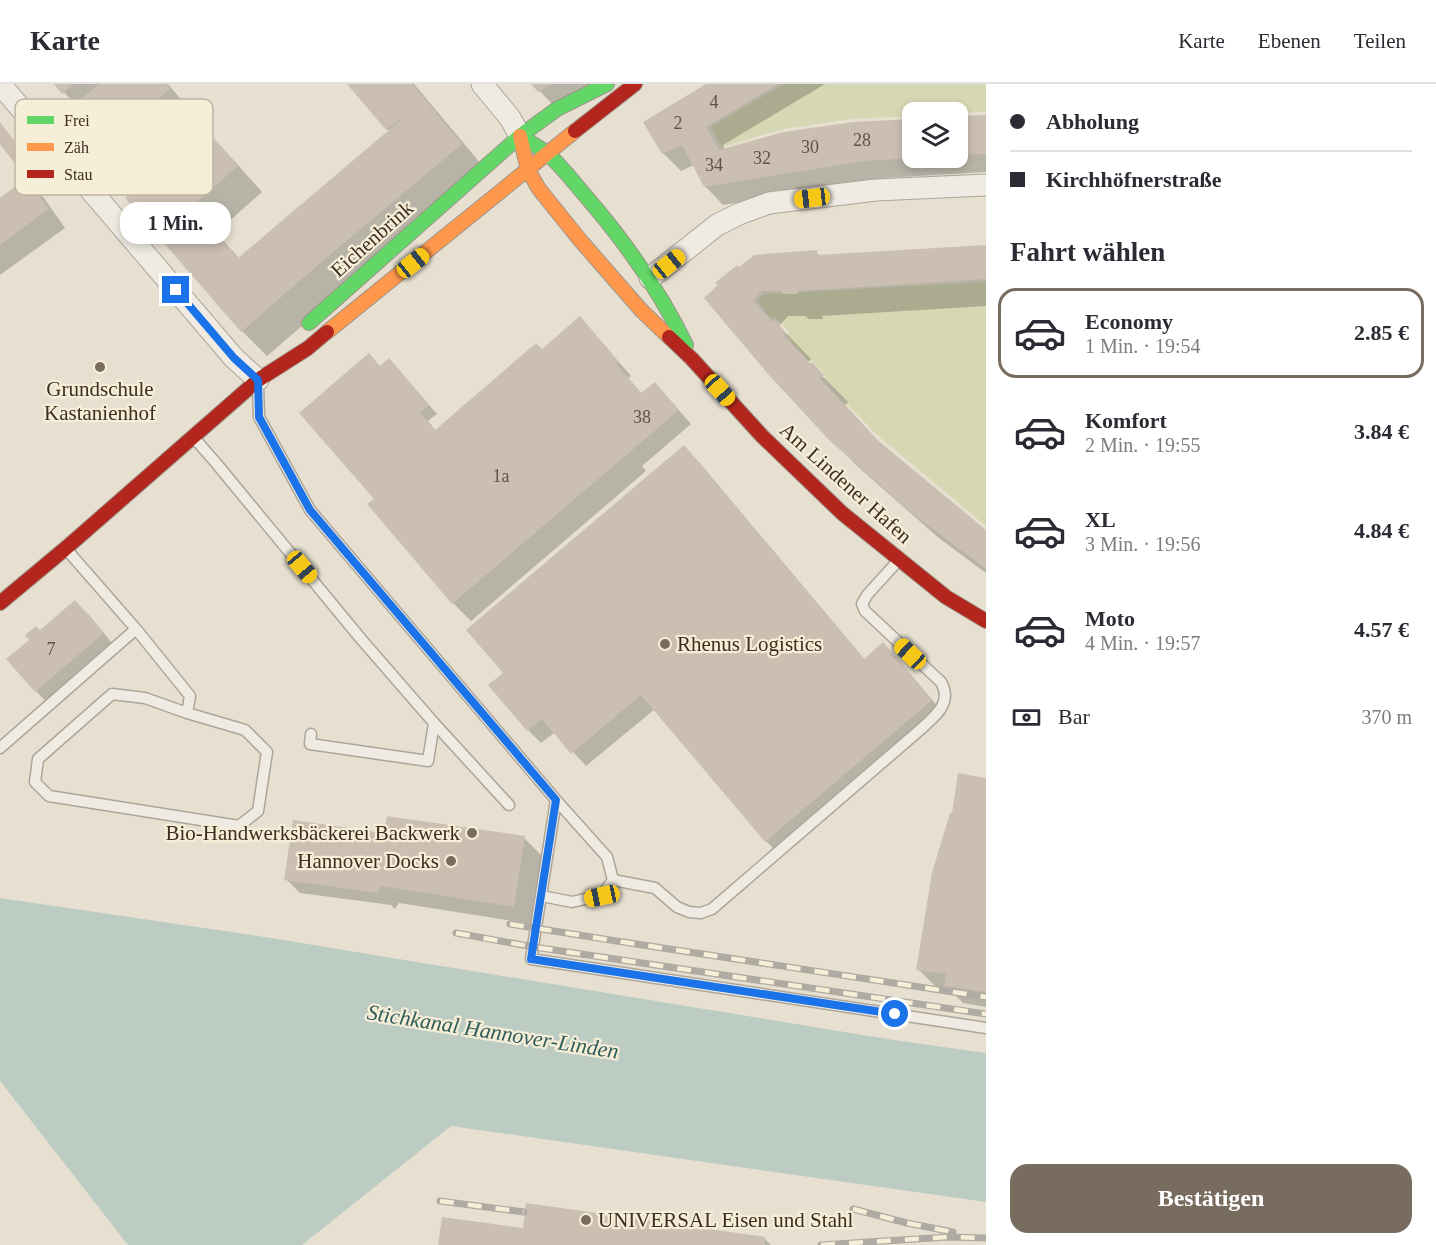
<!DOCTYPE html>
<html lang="de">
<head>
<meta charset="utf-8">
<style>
	body { margin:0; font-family:Georgia,serif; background:#f7f7f7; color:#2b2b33; height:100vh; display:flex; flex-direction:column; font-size:22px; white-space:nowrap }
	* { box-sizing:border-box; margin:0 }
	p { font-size:20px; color:#7c7c81 }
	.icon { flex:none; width:33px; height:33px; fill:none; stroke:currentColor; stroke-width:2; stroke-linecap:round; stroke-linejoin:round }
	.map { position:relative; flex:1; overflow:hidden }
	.drawer { display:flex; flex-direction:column; background:#fff; width:450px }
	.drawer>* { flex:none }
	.hud { display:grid; align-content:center; height:132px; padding:0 24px; background:#fff }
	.fabs { position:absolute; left:902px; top:18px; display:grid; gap:12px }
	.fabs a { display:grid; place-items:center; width:66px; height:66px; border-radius:12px; background:#fff; box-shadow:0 3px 9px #0003; font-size:30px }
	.end { position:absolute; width:27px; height:27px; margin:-14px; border:8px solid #1a73e8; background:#fff; box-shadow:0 0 0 3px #fff }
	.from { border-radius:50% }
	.bubble { position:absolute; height:42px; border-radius:18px; background:#fff; box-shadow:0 3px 9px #0003; font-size:20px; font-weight:700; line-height:42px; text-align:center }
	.car { position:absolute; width:18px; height:36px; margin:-18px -9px; border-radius:8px; box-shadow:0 0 4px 2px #0007; background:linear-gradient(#f5c518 24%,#345 0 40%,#f5c518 0 76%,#345 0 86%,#f5c518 0) }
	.hud b { display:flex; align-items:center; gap:21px; height:57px; font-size:22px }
	.hud b+b { border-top:2px solid #e1e1e2 }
	.hud i { width:15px; height:15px; background:#2b2b33 }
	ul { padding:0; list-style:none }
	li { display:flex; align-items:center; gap:18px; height:90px; margin:0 12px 9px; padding:0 12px; border:3px solid transparent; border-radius:18px }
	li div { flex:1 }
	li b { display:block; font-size:22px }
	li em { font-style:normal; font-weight:700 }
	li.on { border-color:#786c5e }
	li>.icon { width:54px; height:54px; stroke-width:1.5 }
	h2 { padding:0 24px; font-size:27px; line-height:72px }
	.pay { display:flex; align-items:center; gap:15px; height:66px; padding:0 24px; font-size:22px }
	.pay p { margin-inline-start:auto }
	.cta { display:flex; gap:12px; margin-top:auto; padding:12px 24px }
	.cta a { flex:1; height:69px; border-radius:18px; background:#786c5e; color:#fff; font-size:24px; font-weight:700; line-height:69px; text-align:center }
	header { display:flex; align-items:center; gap:36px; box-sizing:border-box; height:84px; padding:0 30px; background:#fff; border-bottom:2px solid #e1e1e2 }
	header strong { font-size:28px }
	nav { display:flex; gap:33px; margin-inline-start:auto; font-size:21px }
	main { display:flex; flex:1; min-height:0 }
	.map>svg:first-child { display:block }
	.green { fill:#d6d7b3 }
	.water { fill:#bcccc2 }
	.shadow { fill:#0003 }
	.building { fill:#cbbfb2 }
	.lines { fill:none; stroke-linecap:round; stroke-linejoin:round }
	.lane-casing { stroke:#ada599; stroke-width:13 }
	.street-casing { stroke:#ada599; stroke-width:23 }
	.fast-casing { stroke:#9c958a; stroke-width:16 }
	.slow-casing { stroke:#9c958a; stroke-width:16 }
	.jam-casing { stroke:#9c958a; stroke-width:16 }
	.lane { stroke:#efebe3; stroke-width:10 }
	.street { stroke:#efebe3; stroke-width:21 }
	.fast { stroke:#63d668; stroke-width:14 }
	.slow { stroke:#ff974d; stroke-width:14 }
	.jam { stroke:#b3261e; stroke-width:14 }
	.rail-casing { stroke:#afaaa2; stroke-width:7 }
	.rail { stroke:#f7eed8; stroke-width:4.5; stroke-dasharray:14; stroke-linecap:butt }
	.route { stroke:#1a73e8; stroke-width:8 }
	.poi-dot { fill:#786c5e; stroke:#f7eed8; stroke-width:2 }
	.labels { text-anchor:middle; stroke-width:4.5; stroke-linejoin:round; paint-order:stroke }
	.number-label { font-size:18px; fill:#605244 }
	.street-label { font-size:21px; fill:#3d2e20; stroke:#f7eed8 }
	.poi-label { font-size:21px; fill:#3d2e20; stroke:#f7eed8; text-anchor:start }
	.water-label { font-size:22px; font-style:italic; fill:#2f5d5a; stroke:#f7eed8 }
	.key { fill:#f7eed8; stroke:#bfb4a1; stroke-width:1.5 }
	.key-label { font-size:16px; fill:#3d2e20 }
</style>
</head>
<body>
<header>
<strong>Karte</strong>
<nav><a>Karte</a><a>Ebenen</a><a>Teilen</a></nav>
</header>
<main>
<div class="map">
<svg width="986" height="1161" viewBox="0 0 986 1161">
	<rect width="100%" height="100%" fill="#e7e0d1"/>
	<path class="green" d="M784 0H986V28L957 29 912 28V32L852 35 783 45 722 63 711 43Z
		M986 198V442L876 350 823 295 826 292 812 276 810 278 787 252 789 248 775 233 772 235 757 217 764 210Z"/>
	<path class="water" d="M0 814 252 851 894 956 986 969V1118L451 1042 302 1161H128L0 997Z"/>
	<path class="shadow" d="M56 0H168L194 31 131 84 106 58 76 21Z
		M349 0H414L487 87 344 206 267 272 242 247 127 114 204 45 229 71 262 108 216 149 240 175 390 48Z
		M533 0H600L557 25Z
		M709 0H825L723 61 725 66 912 36V74H957V34L986 32V88L883 94 723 121 705 102 694 81 681 87 663 69Z
		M37 88 40 91 29 99 44 114 65 144 0 191V115Z
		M986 162V222L822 232 823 235H809L805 232H788L779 242 811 275 808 278 848 318 845 321 883 362 986 447V489L940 455 856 381 769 289 739 185 816 168 821 173Z
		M580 234 593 248 631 292 628 294 642 310 668 314 691 340 642 382 646 387 471 537 453 519 370 421 376 416 381 283 398 285 437 330 428 337 436 347 542 267Z
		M684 364 698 377 865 576 883 560 897 574 945 631 779 770 766 757 655 625 586 682 555 648 541 659 528 646 505 589Z
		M75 518 89 531 116 564 49 621 36 607 31 556Z
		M986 695V923L963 919 949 905 936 903 918 885 953 730Z
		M383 751 524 754 542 772 532 840 399 819 395 825 391 821 300 809 286 795Z
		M524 1146 764 1154 771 1161H439Z"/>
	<path class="building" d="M54 0H74L62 10Z
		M99 0H166L170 5 105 59 73 22Z
		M347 0H412L462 60 319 180 241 248 125 114 204 43 238 82 192 122 238 174 409 29 386 46Z
		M531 0H552L538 8Z
		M706 0H778L706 43 719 66 784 48 853 38 912 35V74L864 77 704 103 682 61 662 70 643 38Z
		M986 31V70L957 71V32Z
		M0 38 37 87 26 94 0 60Z
		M26 94 49 125 0 161V114Z
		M986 161V195L798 207V210H782V207H762L753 217 773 238 775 236 786 249 784 252 810 280 812 278 824 291 820 295 875 354 986 446V485L913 430 829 356 768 290 704 214 718 201 715 199 737 181 739 183 754 171 817 166V171Z
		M580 232 619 278 616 280 641 309 655 298 679 326 452 520 367 420 374 415 299 329 369 269 380 282 389 274 429 321 420 329 435 346 536 259 542 265Z
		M684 361 864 575 883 558 932 616 765 758 641 611 571 670 542 635 527 647 488 601 503 589 466 546Z
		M75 516 104 549 35 608 6 575 29 556 25 551 36 542 40 546Z
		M958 689 986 694V908L944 902 946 890 916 886 932 789 950 729H952Z
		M387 732 525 752 514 823 381 802 377 809 284 796 293 736 384 749Z
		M526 1119 765 1153V1161H438L442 1133 523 1144Z"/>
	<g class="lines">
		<defs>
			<path id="lane" d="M258 302 259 333 310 426 556 716 607 773 613 796 602 811 572 818 542 812
				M195 355 216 379 361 555 434 639 509 721
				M67 466 136 545 190 612 187 629 245 646 267 668 258 727 239 742 49 712 35 698 38 675 112 610 145 614 187 629
				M311 650 310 660 428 677 434 639
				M0 664 136 545
				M556 716 531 875 986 944
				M613 796 655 804 677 823 689 828 701 829 712 825 921 645C935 632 953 619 941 598L865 527 862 520 867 511 897 478"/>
			<path id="street" d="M0 0 234 274 258 296
				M482 0 510 34 520 52
				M650 194 717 141 739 130 769 119 876 106 986 101"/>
			<path id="fast" d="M530 58C536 62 544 66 549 71 561 82 572 96 583 109 624 156 659 205 686 261
				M309 239 520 52 557 25 607 0"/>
			<path id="slow" d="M520 52 528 86 539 105 580 156 641 226 669 253
				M327 248 575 47"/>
			<path id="jam" d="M575 47 635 0
				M669 253 692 275 762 352 842 429 946 513 986 537
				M0 519 66 464 258 296 308 264 327 248"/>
		</defs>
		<use href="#lane" class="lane-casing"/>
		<use href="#street" class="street-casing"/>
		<use href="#fast" class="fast-casing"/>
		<use href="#slow" class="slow-casing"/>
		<use href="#jam" class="jam-casing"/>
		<use href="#lane" class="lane"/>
		<use href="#street" class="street"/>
		<use href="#fast" class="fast"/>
		<use href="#slow" class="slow"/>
		<use href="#jam" class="jam"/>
		<defs>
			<path id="rail" d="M510 840 610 856 986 913
				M456 849 534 863 986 930
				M440 1117 524 1128
				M853 1125 907 1139 953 1148
				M821 1161 948 1153 986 1154"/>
		</defs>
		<use href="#rail" class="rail-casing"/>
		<use href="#rail" class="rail"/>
	</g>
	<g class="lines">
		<path class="route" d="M176 206 234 274 258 296 259 333 310 426 556 716 531 875 895 930"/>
	</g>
	<g class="poi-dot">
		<circle cx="100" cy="283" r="6"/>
		<circle cx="665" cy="560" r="6"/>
		<circle cx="472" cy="749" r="6"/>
		<circle cx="451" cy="777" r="6"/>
		<circle cx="586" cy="1136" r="6"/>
	</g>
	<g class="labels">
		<g class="number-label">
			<text x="714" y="24">4</text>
			<text x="678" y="45">2</text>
			<text x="862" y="62">28</text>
			<text x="810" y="69">30</text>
			<text x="762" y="80">32</text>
			<text x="714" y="87">34</text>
			<text x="642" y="339">38</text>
			<text x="501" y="398">1a</text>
			<text x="51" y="571">7</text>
		</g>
		<g class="street-label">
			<text transform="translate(372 155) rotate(-42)" y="7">Eichenbrink</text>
			<text transform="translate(846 399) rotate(42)" y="7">Am Lindener Hafen</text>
		</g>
		<g class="poi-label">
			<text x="100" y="312" text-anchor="middle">Grundschule<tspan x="100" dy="24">Kastanienhof</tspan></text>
			<text x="677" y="567">Rhenus Logistics</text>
			<text x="460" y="756" text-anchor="end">Bio-Handwerksbäckerei Backwerk</text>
			<text x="439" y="784" text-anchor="end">Hannover Docks</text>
			<text x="598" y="1143">UNIVERSAL Eisen und Stahl</text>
		</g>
		<g class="water-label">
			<text transform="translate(493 947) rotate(9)" y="8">Stichkanal Hannover-Linden</text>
		</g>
	</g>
	<rect x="15" y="15" width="198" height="96" rx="9" class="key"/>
	<rect x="27" y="32" width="27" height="8" fill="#63d668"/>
	<rect x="27" y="59" width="27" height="8" fill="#ff974d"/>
	<rect x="27" y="86" width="27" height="8" fill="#b3261e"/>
	<g class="key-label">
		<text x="64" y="42">Frei</text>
		<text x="64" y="69">Zäh</text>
		<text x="64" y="96">Stau</text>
	</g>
</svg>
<div class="fabs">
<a><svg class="icon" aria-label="layers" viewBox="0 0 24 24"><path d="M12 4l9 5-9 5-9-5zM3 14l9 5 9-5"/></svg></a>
</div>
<i class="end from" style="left:895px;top:930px"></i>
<i class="end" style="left:176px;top:206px"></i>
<div class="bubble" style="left:120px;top:118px;width:111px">1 Min.</div>
<i class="car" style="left:812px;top:114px;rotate:263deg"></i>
<i class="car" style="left:413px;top:179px;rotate:51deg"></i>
<i class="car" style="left:669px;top:180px;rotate:51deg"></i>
<i class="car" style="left:720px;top:306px;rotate:138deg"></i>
<i class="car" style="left:302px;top:483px;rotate:140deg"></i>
<i class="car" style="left:910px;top:570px;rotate:313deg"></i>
<i class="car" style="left:602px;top:812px;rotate:258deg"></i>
</div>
<section class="drawer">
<div class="hud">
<b><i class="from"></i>Abholung</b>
<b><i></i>Kirchhöfnerstraße</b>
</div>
<h2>Fahrt wählen</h2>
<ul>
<li class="on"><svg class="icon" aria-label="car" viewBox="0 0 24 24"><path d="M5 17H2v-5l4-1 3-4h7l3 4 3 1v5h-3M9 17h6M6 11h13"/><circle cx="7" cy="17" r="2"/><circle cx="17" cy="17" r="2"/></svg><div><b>Economy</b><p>1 Min. · 19:54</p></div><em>2.85 €</em></li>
<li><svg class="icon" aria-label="car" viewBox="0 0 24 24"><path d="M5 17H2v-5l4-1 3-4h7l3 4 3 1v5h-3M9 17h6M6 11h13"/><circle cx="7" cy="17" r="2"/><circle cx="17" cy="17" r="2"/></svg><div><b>Komfort</b><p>2 Min. · 19:55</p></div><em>3.84 €</em></li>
<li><svg class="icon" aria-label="car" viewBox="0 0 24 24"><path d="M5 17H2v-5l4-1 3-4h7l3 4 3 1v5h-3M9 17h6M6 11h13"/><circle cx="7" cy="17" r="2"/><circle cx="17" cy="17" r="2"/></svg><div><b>XL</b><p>3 Min. · 19:56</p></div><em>4.84 €</em></li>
<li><svg class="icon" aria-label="car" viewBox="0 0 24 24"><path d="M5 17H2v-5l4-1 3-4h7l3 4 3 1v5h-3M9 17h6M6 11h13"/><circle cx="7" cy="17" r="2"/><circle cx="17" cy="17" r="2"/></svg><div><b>Moto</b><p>4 Min. · 19:57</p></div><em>4.57 €</em></li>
</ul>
<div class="pay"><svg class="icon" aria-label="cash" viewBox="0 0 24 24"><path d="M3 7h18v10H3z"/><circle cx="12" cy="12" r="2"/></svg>Bar<p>370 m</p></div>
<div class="cta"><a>Bestätigen</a></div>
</section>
</main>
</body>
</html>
